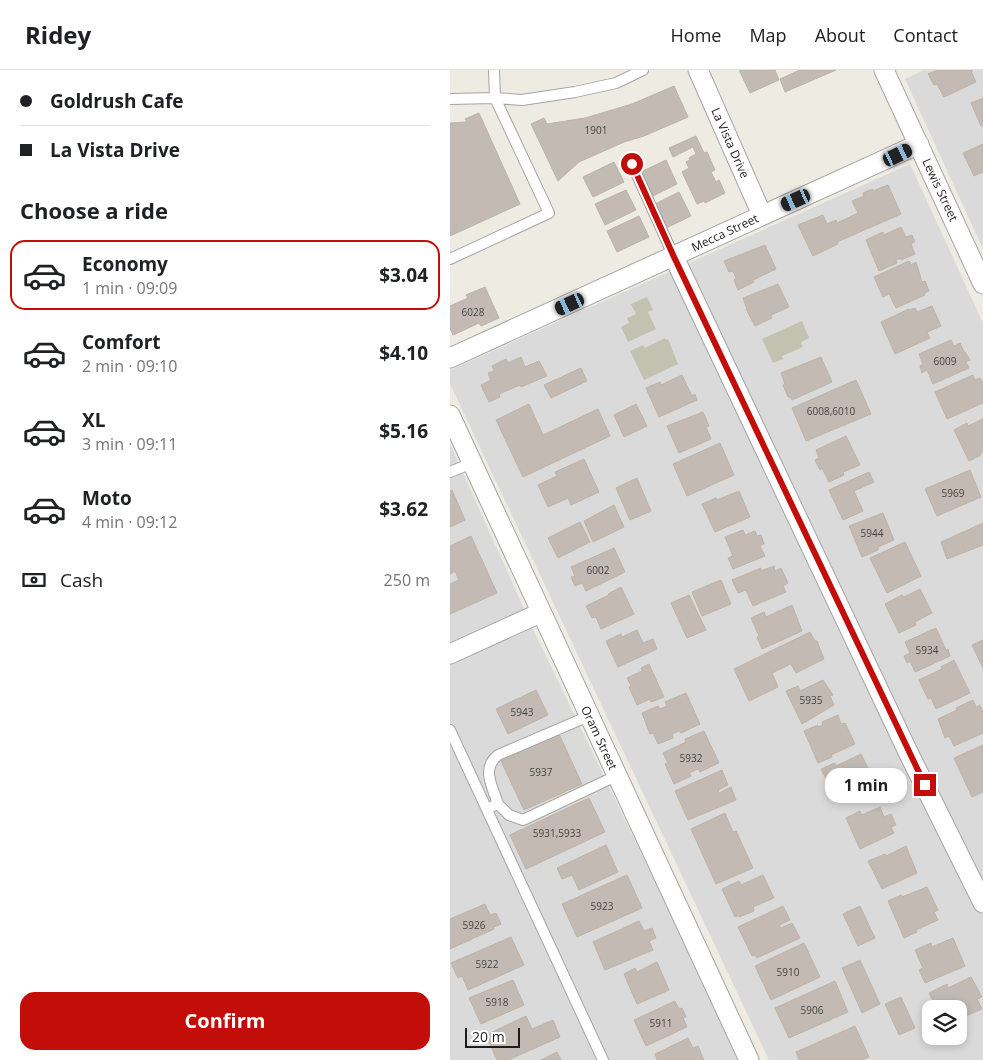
<!DOCTYPE html>
<html lang="en">
<head>
<meta charset="utf-8">
<style>
	body { margin:0; font-family:"Open Sans",sans-serif; background:#f6f6f6; color:#202124; height:100vh; display:flex; flex-direction:column; font-size:19px; white-space:nowrap }
	* { box-sizing:border-box; margin:0 }
	p { font-size:16px; color:#757577 }
	.icon { flex:none; width:28px; height:28px; fill:none; stroke:currentColor; stroke-width:2; stroke-linecap:round; stroke-linejoin:round }
	.map { position:relative; flex:1; overflow:hidden }
	.panel { display:flex; flex-direction:column; background:#fff; width:450px }
	.panel>* { flex:none }
	.hud { display:grid; align-content:center; height:110px; padding:0 20px; background:#fff }
	.tools { position:absolute; left:472px; top:930px; display:grid; gap:10px }
	.tools a { display:grid; place-items:center; width:45px; height:45px; border-radius:10px; background:#fff; box-shadow:0 2px 8px #0003; font-size:25px }
	.scale { position:absolute; left:15px; bottom:12px; width:55px; box-sizing:border-box; padding-left:5px; border:2px solid #1d1d1d; border-top:0; font-size:14px; line-height:18px; white-space:nowrap; color:#1d1d1d; -webkit-text-stroke:4px #fff; paint-order:stroke }
	.end { position:absolute; width:22px; height:22px; margin:-11px; border:6px solid #c20d08; background:#fff; box-shadow:0 0 0 2px #fff }
	.from { border-radius:50% }
	.bubble { position:absolute; height:35px; border-radius:15px; background:#fff; box-shadow:0 2px 8px #0003; font-size:16px; font-weight:700; line-height:35px; text-align:center }
	.car { position:absolute; width:15px; height:30px; margin:-15px -8px; border-radius:6px; box-shadow:0 0 4px 1px #0007; background:linear-gradient(#222 24%,#8ab4d8 0 40%,#222 0 76%,#8ab4d8 0 86%,#222 0) }
	.hud b { display:flex; align-items:center; gap:18px; height:48px; font-size:19px }
	.hud b+b { border-top:1px solid #e0e0e0 }
	.hud i { width:12px; height:12px; background:#202124 }
	ul { padding:0; list-style:none }
	li { display:flex; align-items:center; gap:15px; height:70px; margin:0 10px 8px; padding:0 10px; border:2px solid transparent; border-radius:15px }
	li div { flex:1 }
	li b { display:block; font-size:19px }
	li em { font-style:normal; font-weight:700 }
	li.on { border-color:#c20d08 }
	li>.icon { width:45px; height:45px; stroke-width:1.5 }
	h2 { padding:0 20px; font-size:22px; line-height:60px }
	.pay { display:flex; align-items:center; gap:12px; height:55px; padding:0 20px; font-size:19px }
	.pay p { margin-inline-start:auto }
	.cta { display:flex; gap:10px; margin-top:auto; padding:10px 20px }
	.cta a { flex:1; height:58px; border-radius:15px; background:#c20d08; color:#fff; font-size:20px; font-weight:700; line-height:58px; text-align:center }
	header { display:flex; align-items:center; gap:30px; box-sizing:border-box; height:70px; padding:0 25px; background:#fff; border-bottom:1px solid #e0e0e0 }
	header strong { font-size:24px }
	nav { display:flex; gap:28px; margin-inline-start:auto; font-size:18px }
	main { display:flex; flex:1; min-height:0 }
	.map>svg:first-child { display:block }
	.residential { fill:#dbdada; fill-rule:evenodd }
	.construction { fill:#c1c2af }
	.building { fill:#c2bab3; stroke:#bfb2a6 }
	.lines { fill:none; stroke-linecap:round; stroke-linejoin:round }
	.service-casing { stroke:#a4a4a4; stroke-width:12 }
	.minor-casing { stroke:#a4a4a4; stroke-width:21 }
	.service { stroke:#fff; stroke-width:10 }
	.minor { stroke:#fff; stroke-width:19 }
	.route { stroke:#c20d08; stroke-width:6 }
	.labels { text-anchor:middle; stroke-width:4; stroke-linejoin:round; paint-order:stroke }
	.number-label { font-size:10px; fill:#464442 }
	.street-label { font-size:12px; fill:#1d1d1d; stroke:#fff }
</style>
</head>
<body>
<header>
<strong>Ridey</strong>
<nav><a>Home</a><a>Map</a><a>About</a><a>Contact</a></nav>
</header>
<main>
<section class="panel">
<div class="hud">
<b><i class="from"></i>Goldrush Cafe</b>
<b><i></i>La Vista Drive</b>
</div>
<h2>Choose a ride</h2>
<ul>
<li class="on"><svg class="icon" aria-label="car" viewBox="0 0 24 24"><path d="M5 17H2v-5l4-1 3-4h7l3 4 3 1v5h-3M9 17h6M6 11h13"/><circle cx="7" cy="17" r="2"/><circle cx="17" cy="17" r="2"/></svg><div><b>Economy</b><p>1 min · 09:09</p></div><em>$3.04</em></li>
<li><svg class="icon" aria-label="car" viewBox="0 0 24 24"><path d="M5 17H2v-5l4-1 3-4h7l3 4 3 1v5h-3M9 17h6M6 11h13"/><circle cx="7" cy="17" r="2"/><circle cx="17" cy="17" r="2"/></svg><div><b>Comfort</b><p>2 min · 09:10</p></div><em>$4.10</em></li>
<li><svg class="icon" aria-label="car" viewBox="0 0 24 24"><path d="M5 17H2v-5l4-1 3-4h7l3 4 3 1v5h-3M9 17h6M6 11h13"/><circle cx="7" cy="17" r="2"/><circle cx="17" cy="17" r="2"/></svg><div><b>XL</b><p>3 min · 09:11</p></div><em>$5.16</em></li>
<li><svg class="icon" aria-label="car" viewBox="0 0 24 24"><path d="M5 17H2v-5l4-1 3-4h7l3 4 3 1v5h-3M9 17h6M6 11h13"/><circle cx="7" cy="17" r="2"/><circle cx="17" cy="17" r="2"/></svg><div><b>Moto</b><p>4 min · 09:12</p></div><em>$3.62</em></li>
</ul>
<div class="pay"><svg class="icon" aria-label="cash" viewBox="0 0 24 24"><path d="M3 7h18v10H3z"/><circle cx="12" cy="12" r="2"/></svg>Cash<p>250 m</p></div>
<div class="cta"><a>Confirm</a></div>
</section>
<div class="map">
<svg width="533" height="990" viewBox="0 0 533 990">
	<rect width="100%" height="100%" fill="#eeebe3"/>
	<path class="residential" d="M474 0H533V179L455 9Z
		M460 94 533 253V990H319L0 314V300ZM481 939H509V966H481Z
		M0 374 84 561 291 990H0Z"/>
	<path class="construction" d="M197 227 203 240 198 242 206 259 178 272 171 257 179 253 177 248 186 244 181 234Z
		M352 251 359 268 351 272 353 277 332 286 333 289 323 293 312 269Z
		M215 268 216 270 218 269 228 294 194 310 180 281 193 275 195 278Z"/>
	<path class="building" d="M289 0H325L329 10 300 23Z
		M350 0H386L335 22 330 9Z
		M487 0H523L521 1 526 12 494 27 487 14 484 15 478 4Z
		M224 16 238 47 194 66 174 72 129 92 108 111 81 54 94 48 97 54 135 48 182 34Z
		M533 28V56H531L521 33Z
		M29 43 70 134 0 166V53L17 52 15 49Z
		M246 66 254 83 257 82 265 100 261 102 266 112 269 110 275 123 255 133 254 131 247 134 232 102 239 98 236 92 240 90 239 88 246 84 243 77 223 87 219 78Z
		M533 74V102L524 106 513 83Z
		M216 90 227 114 203 126 191 102Z
		M164 92 174 112 143 127 133 107Z
		M438 115 451 144 387 172 388 174 363 186 348 155 373 145 377 154 386 150 387 153 408 143 402 131 414 126 413 123 422 119 423 121Z
		M176 120 186 140 155 155 145 134Z
		M229 122 241 146 216 158 205 134Z
		M189 146 199 167 167 182 157 161Z
		M451 157 456 167 462 165 465 172 461 174 465 184 451 190 450 188 446 190 447 193 429 201 416 170 433 162 434 165Z
		M315 175 326 199 303 210 304 212 288 220 284 210 286 208 283 201 279 202 274 191Z
		M459 191 461 195 466 192 472 212 475 211 479 221 474 223 475 225 446 238 439 224 433 227 424 207Z
		M328 214 339 237 321 245 322 248 305 256 296 239H297L293 228Z
		M35 217 49 248 31 256 29 253 3 265 0 258V236L18 228 16 225Z
		M482 236 491 256 477 262 480 268 445 284 431 252 459 239V240L465 238 467 242Z
		M501 270 504 276 510 273 514 282H515L520 290 516 292 519 298 483 314 477 300 472 303 470 296 473 294 469 284Z
		M71 287 75 297 89 291 97 306 71 317 70 315 49 324 50 327 39 332 31 315 41 310 38 303 44 301 42 296 56 289 58 293Z
		M371 287 382 312 342 330 340 327H338L333 315 335 314 331 303Z
		M131 298 137 311 101 328 94 315Z
		M232 305 242 326 245 324 247 330 209 347 196 318 210 312 211 315Z
		M523 305 525 310 530 308 533 314V333L497 349 485 322Z
		M406 310 421 344 356 371 342 338Z
		M79 334 93 365 148 339 160 366 73 407 46 350Z
		M186 334 197 356 174 367 164 345Z
		M253 342 259 356 256 357 261 369 229 383 217 356Z
		M533 349V382L530 383 531 385 519 391 504 360 517 353 518 356Z
		M396 366 410 395 393 402 394 405 379 412 372 398 370 400 365 390 369 388 366 380Z
		M270 373 284 405 237 426 223 394Z
		M134 389 149 422 121 435 118 428 98 437 88 415 107 406 105 402Z
		M520 400 531 427 487 446 475 419Z
		M419 402 424 412 404 421 413 441 393 450 379 420Z
		M187 408 201 441 180 450 166 418Z
		M2 420 15 450 0 457V421Z
		M289 421 300 447 265 462 252 434 266 428 267 430Z
		M164 435 174 457 143 472 134 451Z
		M433 443 444 470 428 477V480L412 487 399 456Z
		M130 452 140 472 108 488 98 468Z
		M533 453V475L497 489 491 472Z
		M293 460 295 465 305 461 307 466 311 465 314 474 310 476 315 486 283 499 278 488 283 486 275 467Z
		M21 466 47 523 0 544V514L9 510 5 501 0 504V476Z
		M455 472 471 506 437 523 420 488Z
		M164 478 175 502 136 521 132 513 125 516 121 507 125 506 121 497Z
		M324 496 325 501 331 498 338 513 333 516 336 522 303 536 296 520 288 523 282 510 311 498V501Z
		M271 510 281 534 252 546 242 522Z
		M171 517 184 544 151 559 146 547 142 548 136 536 159 525 158 524Z
		M470 519 482 543 465 552 466 555 449 563 435 534 452 525 454 527Z
		M239 525 256 560 237 568 221 533Z
		M342 535 352 561 312 579 307 567 309 566 301 548 314 542 316 547Z
		M486 558 496 580 498 579 500 586 465 602 460 591 457 593 454 586 460 583 455 572Z
		M187 560 193 573 203 569 207 579 168 597 156 571 171 564 172 567Z
		M360 562 365 571H367L374 589 346 603 341 594 322 603 328 617 299 631 284 599Z
		M533 570V598L522 575Z
		M504 590 520 623 486 639 481 628 478 629 469 610 492 599 491 597Z
		M199 594 214 627 201 632 200 629 187 635 179 617 181 616 177 608 192 601 191 598Z
		M373 610 383 625 380 626 384 635 352 654 336 621 348 616 350 621Z
		M86 620 98 645 58 664 46 639Z
		M236 623 250 654 231 663 229 661 222 664 223 668 208 674 203 663 200 664 192 643 208 636 210 639 217 636 215 632Z
		M523 630 526 637 530 635 533 642V663L504 676 499 666 495 668 488 649 507 640 506 638Z
		M388 645 391 654 395 653 405 674 381 685 382 687 368 693 354 661 368 655V657L373 655 372 652Z
		M254 661 269 693 250 702 248 699 239 703 241 706 224 714 215 694 218 693 213 683 236 672 235 669Z
		M109 664 132 714 74 740 51 691Z
		M533 675V722L522 727 504 688Z
		M411 684 424 710 399 722 400 724 387 731 371 699 385 693 386 696Z
		M272 700 278 715 268 720 269 723 281 717 286 730 238 750 225 721Z
		M139 728 155 762 76 799 60 765Z
		M430 737 434 747 441 744 446 755 441 757 444 763 410 779 396 748 410 741 412 745Z
		M275 743 283 762 286 761 303 798 266 814 241 759Z
		M156 775 168 802 129 820 122 805 112 809 107 798Z
		M456 776 467 803 432 819 418 791 435 784 436 786Z
		M177 805 192 838 127 867 112 834Z
		M313 805 324 828 303 837 304 841 289 847V845L285 847 272 819 289 811 291 815Z
		M477 817 488 840 484 842 488 850 466 860 467 862 454 868 438 831 451 825 452 827Z
		M35 834 40 845 46 843 51 854 44 857V859L0 879V849Z
		M333 836 340 850 329 855 331 858 342 853 350 868 307 888 305 885 302 886 288 857Z
		M410 836 425 868 408 876 393 844Z
		M189 851 194 861 202 858 206 868 199 871 203 880 155 900 143 872Z
		M61 867 74 895 18 920 12 906 8 908 1 893Z
		M503 868 515 896 475 913 469 900 473 898 465 880 481 873 482 877Z
		M354 873 370 907 321 930 305 896Z
		M410 890 430 934 412 943 392 898Z
		M207 892 219 920 187 934 174 904 185 898 187 902Z
		M521 907 532 927 527 929 532 939 511 948 513 951 509 953V939H487L479 923 497 914 498 918Z
		M63 910 74 935 31 954 19 928Z
		M385 911 398 942 339 968 325 938Z
		M451 927 465 958 449 965 435 934Z
		M225 931 229 939 232 938 236 947 233 948 237 957 196 976 184 950Z
		M76 946 82 959 103 950 110 967 58 990H47L36 965Z
		M405 956 419 987 412 990H349L346 982Z
		M238 968 243 978 248 976 254 990H207L205 984Z
		M107 982 111 990H91Z"/>
	<g class="lines">
		<defs>
			<path id="service" d="M0 29 45 28 72 30 125 22 166 13 193 0
				M182 94 224 187
				M0 189 99 143 45 28 44 0
				M0 402 22 393
				M0 660 153 990
				M48 734C42 715 31 699 48 685L139 646
				M43 736 48 734 59 745 73 750 166 706"/>
			<path id="minor" d="M248 0 312 145
				M434 0 533 214
				M224 187 458 682 533 833
				M0 288 469 74
				M0 345 299 990
				M0 584 90 543"/>
		</defs>
		<use href="#service" class="service-casing"/>
		<use href="#minor" class="minor-casing"/>
		<use href="#service" class="service"/>
		<use href="#minor" class="minor"/>
	</g>
	<g class="lines">
		<path class="route" d="M182 94 224 187 475 715"/>
	</g>
	<g class="labels">
		<g class="number-label">
			<text x="146" y="64">1901</text>
			<text x="23" y="246">6028</text>
			<text x="495" y="295">6009</text>
			<text x="381" y="345">6008,6010</text>
			<text x="503" y="427">5969</text>
			<text x="422" y="467">5944</text>
			<text x="148" y="504">6002</text>
			<text x="477" y="584">5934</text>
			<text x="361" y="634">5935</text>
			<text x="72" y="646">5943</text>
			<text x="241" y="692">5932</text>
			<text x="91" y="706">5937</text>
			<text x="107" y="767">5931,5933</text>
			<text x="152" y="840">5923</text>
			<text x="24" y="859">5926</text>
			<text x="37" y="898">5922</text>
			<text x="338" y="906">5910</text>
			<text x="47" y="936">5918</text>
			<text x="362" y="944">5906</text>
			<text x="211" y="957">5911</text>
		</g>
		<g class="street-label">
			<text transform="translate(280 73) rotate(66)" y="4">La Vista Drive</text>
			<text transform="translate(490 120) rotate(65)" y="4">Lewis Street</text>
			<text transform="translate(275 163) rotate(-25)" y="4">Mecca Street</text>
			<text transform="translate(149 668) rotate(65)" y="4">Oram Street</text>
		</g>
	</g>
</svg>
<div class="tools">
<a><svg class="icon" aria-label="layers" viewBox="0 0 24 24"><path d="M12 4l9 5-9 5-9-5zM3 14l9 5 9-5"/></svg></a>
</div>
<div class="scale">20 m</div>
<i class="end from" style="left:182px;top:94px"></i>
<i class="end" style="left:475px;top:715px"></i>
<div class="bubble" style="left:375px;top:698px;width:82px">1 min</div>
<i class="car" style="left:448px;top:85px;rotate:64deg"></i>
<i class="car" style="left:346px;top:130px;rotate:246deg"></i>
<i class="car" style="left:120px;top:234px;rotate:245deg"></i>
</div>
</main>
</body>
</html>
